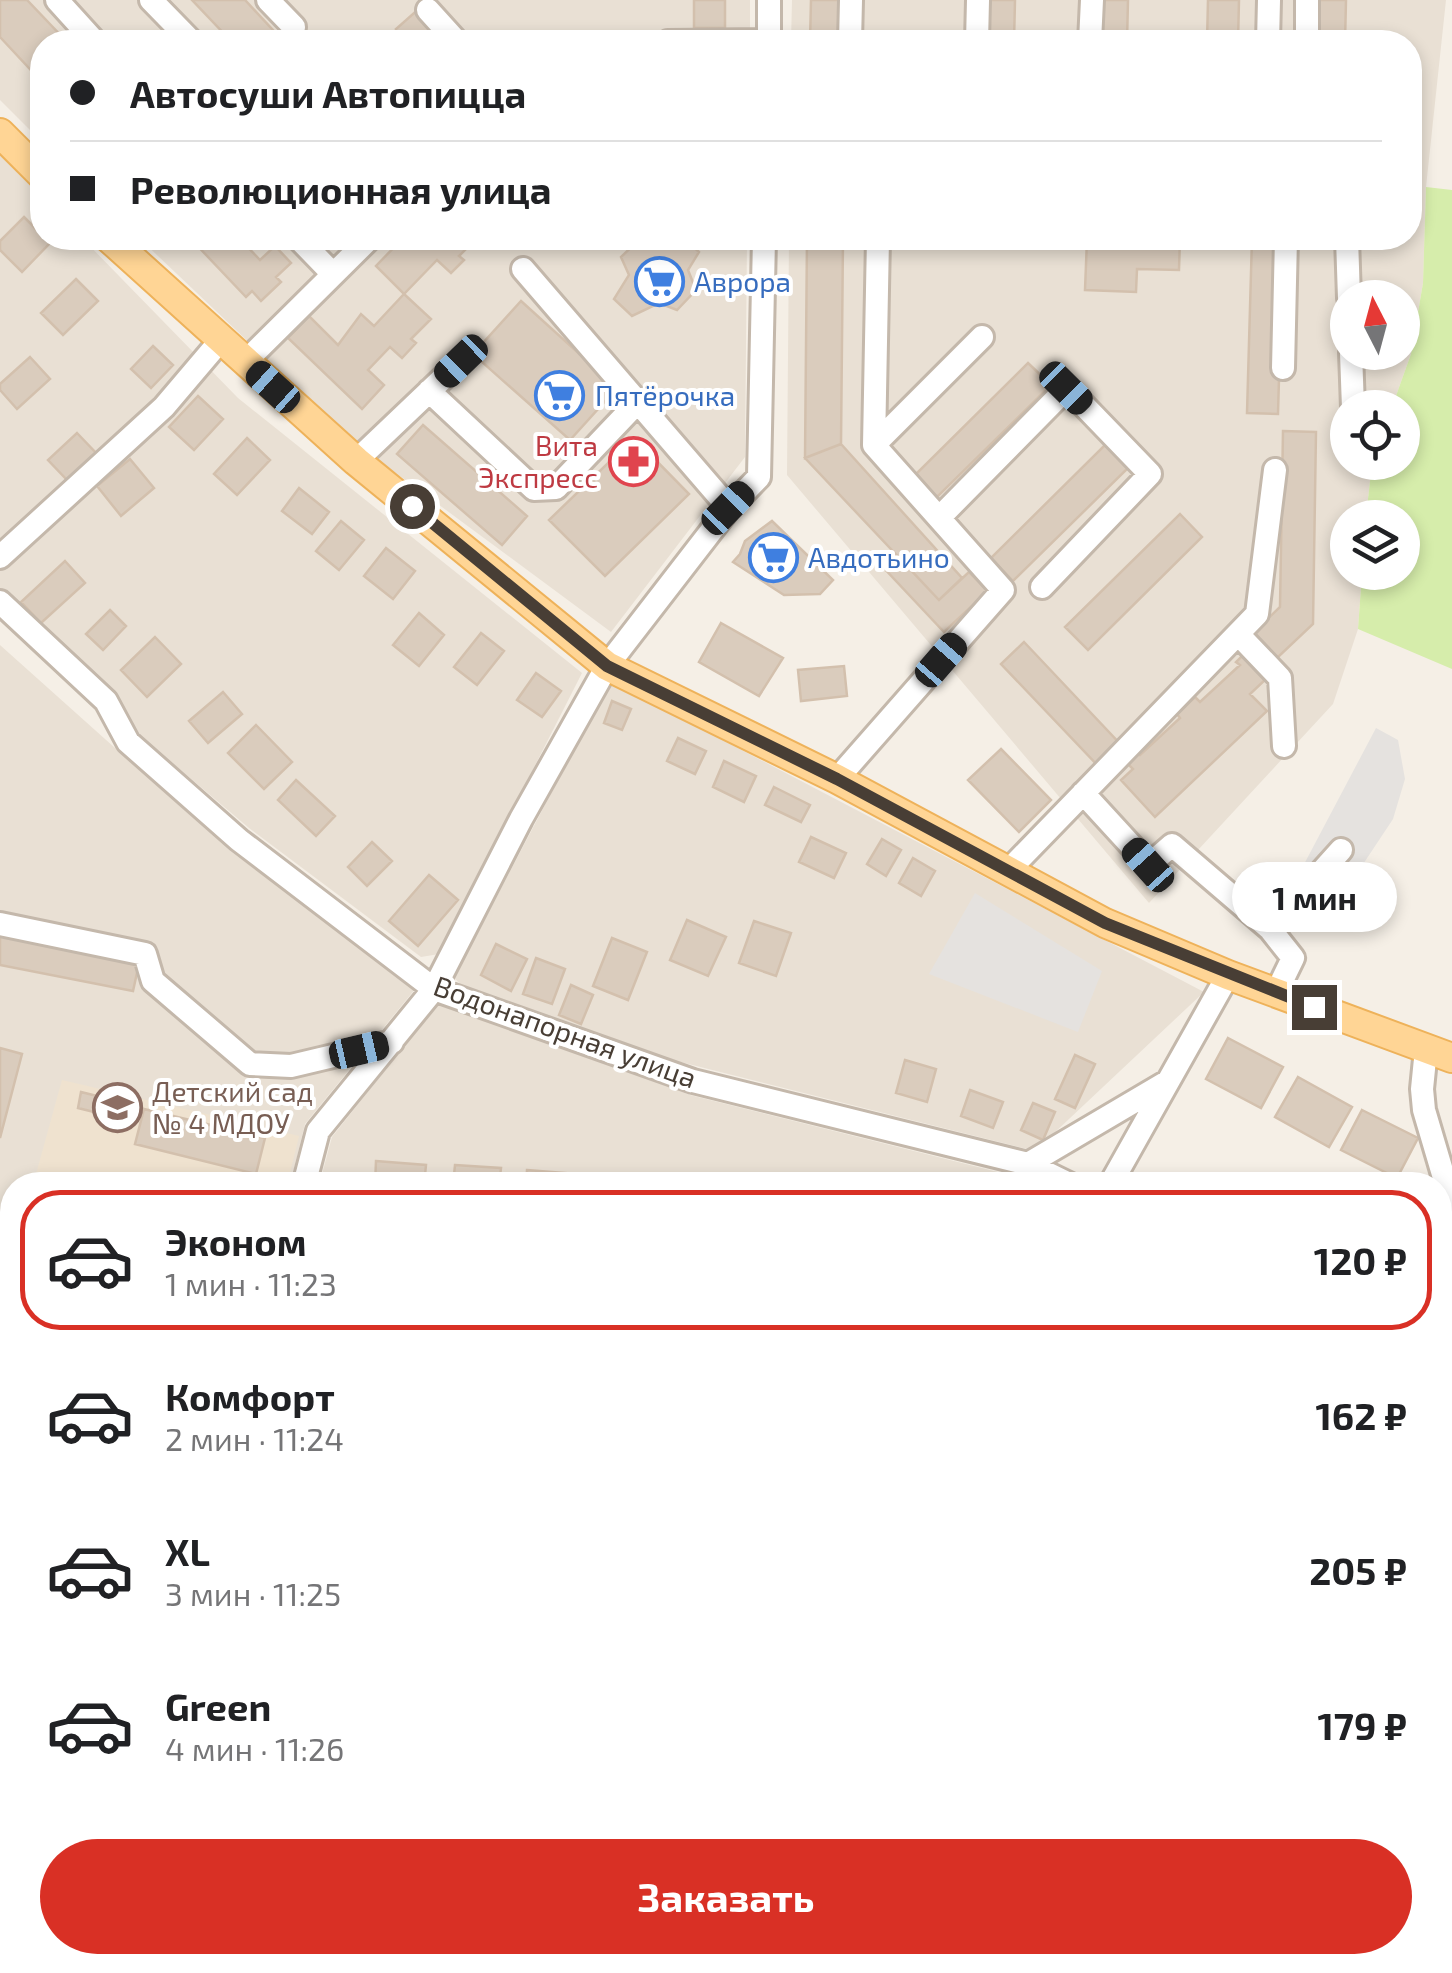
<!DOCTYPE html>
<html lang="ru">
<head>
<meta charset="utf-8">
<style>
	body { margin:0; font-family:"Exo 2",sans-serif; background:#f6f6f6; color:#202124; height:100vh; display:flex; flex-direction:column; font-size:38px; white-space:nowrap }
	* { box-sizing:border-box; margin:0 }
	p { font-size:32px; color:#757577 }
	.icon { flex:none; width:55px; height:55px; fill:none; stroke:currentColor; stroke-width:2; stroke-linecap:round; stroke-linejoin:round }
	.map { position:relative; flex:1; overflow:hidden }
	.side { position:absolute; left:0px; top:1172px; width:1452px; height:802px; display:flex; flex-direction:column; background:#fff; border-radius:40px 40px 0 0; box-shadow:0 5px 15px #0003 }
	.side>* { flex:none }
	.banner { position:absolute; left:30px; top:30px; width:1392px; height:220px; border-radius:40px; box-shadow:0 5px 15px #0003; display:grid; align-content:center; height:220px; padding:0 40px; background:#fff }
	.needle { width:65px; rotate:354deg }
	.tools { position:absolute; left:1330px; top:280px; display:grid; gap:20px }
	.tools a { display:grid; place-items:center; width:90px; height:90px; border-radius:50%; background:#fff; box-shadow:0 5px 15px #0003; font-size:50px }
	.end { position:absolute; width:45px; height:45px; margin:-22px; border:12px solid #483e35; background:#fff; box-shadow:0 0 0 5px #fff }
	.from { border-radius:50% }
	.bubble { position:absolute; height:70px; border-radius:35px; background:#fff; box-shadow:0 5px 15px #0003; font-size:32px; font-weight:700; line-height:70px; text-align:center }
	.car { position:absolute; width:30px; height:60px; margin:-30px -15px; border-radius:12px; box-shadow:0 0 8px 2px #0007; background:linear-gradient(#222 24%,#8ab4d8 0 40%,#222 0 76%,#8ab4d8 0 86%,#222 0) }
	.banner b { display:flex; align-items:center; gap:35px; height:95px; font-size:38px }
	.banner b+b { border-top:2px solid #e0e0e0 }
	.banner i { width:25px; height:25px; background:#202124 }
	ul { padding:18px 0 0; list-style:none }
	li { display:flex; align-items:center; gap:30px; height:140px; margin:0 20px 15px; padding:0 20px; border:5px solid transparent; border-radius:40px }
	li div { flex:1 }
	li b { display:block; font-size:38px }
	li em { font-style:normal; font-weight:700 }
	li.active { border-color:#d93025 }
	li>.icon { width:90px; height:90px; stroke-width:1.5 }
	.primary-button { display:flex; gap:20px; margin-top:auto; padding:20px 40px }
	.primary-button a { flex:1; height:115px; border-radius:60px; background:#d93025; color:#fff; font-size:40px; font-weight:700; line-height:115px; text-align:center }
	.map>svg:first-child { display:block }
	.residential { fill:#e9e0d4; fill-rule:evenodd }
	.education { fill:#efe2cf }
	.green { fill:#d6edab }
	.parking { fill:#e5e2df }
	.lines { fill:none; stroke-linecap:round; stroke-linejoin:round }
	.stream { stroke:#9ddcf7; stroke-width:5 }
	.building { fill:#daccbd; stroke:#d3c0ad; stroke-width:2.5 }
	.minor-casing { stroke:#c4b8ab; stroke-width:28 }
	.major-casing { stroke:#eeb25a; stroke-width:32 }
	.minor { stroke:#fff; stroke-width:22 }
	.major { stroke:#ffd595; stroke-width:28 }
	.route { stroke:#483e35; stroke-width:12 }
	.labels { text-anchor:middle; stroke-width:8; stroke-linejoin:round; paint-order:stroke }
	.shop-label { font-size:28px; fill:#366cbe; stroke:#fff; text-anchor:start }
	.health-label { font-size:28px; fill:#be3a42; stroke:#fff; text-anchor:end }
	.street-label { font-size:28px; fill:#483e35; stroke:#fff }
	.education-label { font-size:28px; fill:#785e54; stroke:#fff; text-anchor:start }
</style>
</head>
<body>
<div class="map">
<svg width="1452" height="1973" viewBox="0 0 1452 1973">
	<rect width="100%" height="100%" fill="#f5efe6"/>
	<path class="residential" d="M0 0H750V42H42V142L0 100Z
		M792 0H1446L1426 187 1423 283 1411 354 1392 407 1348 408V462L1372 463 1366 517 1348 518V572L1362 573 1358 629 1333 704 1149 903 787 475 789 238H1410V42H791ZM1348 298H1402V352H1348Z
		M0 153 42 197V238H82L238 398 582 673 439 954 421 957 249 828 0 617Z
		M139 238H747L745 457 611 632 354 442Z
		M0 645 229 850 416 988 305 1124 290 1185H12V1317L0 1314Z
		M610 681 1204 992 1035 1151 605 1043 476 998 454 978Z
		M440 1001 690 1095 1022 1178 1035 1185H319L332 1137Z
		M0 1340 12 1343V1567L0 1564Z
		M0 1594 12 1597V1861L0 1859Z"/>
	<path class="education" d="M62 1080 299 1136 287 1185H33Z"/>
	<path class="green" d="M1426 187 1452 190V669L1358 629 1362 573 1402 572V518L1366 517 1372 463 1402 462V408L1392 407 1411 354 1423 283Z"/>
	<path class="parking" d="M1376 728 1398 740 1405 779 1393 819 1332 911 1292 887Z
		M975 893 1102 971 1078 1032 929 974Z"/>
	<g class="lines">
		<path class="stream" d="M1440 1697 1452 1690
			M1355 1962 1356 1973"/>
	</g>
	<path class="building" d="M0 0H27L67 42H42V82L0 37Z
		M192 0H245L284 42H232Z
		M694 0H725V28H694Z
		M811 0H845L842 42H810Z
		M985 0H1015L1014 42H984Z
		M1097 0H1128L1127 42H1096Z
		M1208 0H1239L1238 42H1207Z
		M1315 0H1346L1345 42H1314Z
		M422 6 454 42H409L396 29Z
		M24 217 50 243 22 272 0 250V241Z
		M190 238H239L260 260 275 246 291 263 276 277 281 282 261 301 252 291 246 297Z
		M403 238 421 239 477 238 459 256 464 260 451 273 437 260 404 294 376 266Z
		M641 238 656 244 668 238H684L699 252 688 270 696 290 677 310 659 303 632 316 614 299 629 275 621 257Z
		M807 238H843L841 444 805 458Z
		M1129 238H1180L1179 270 1137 269 1136 292 1085 290 1087 239 1129 240Z
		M1252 238H1283L1278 414 1247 413Z
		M76 279 98 301 63 335 41 313Z
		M404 294 431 319 411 339 416 343 402 358 390 347 368 370 384 385 362 409 288 338 309 316 338 345 361 314 374 326Z
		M521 301 617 388 570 440 473 354Z
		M153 346 173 365 151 388 131 369Z
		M30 357 50 379 17 409 0 390V384Z
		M1028 363 1051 385 936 498 914 476Z
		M198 396 223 419 194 450 169 427Z
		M423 425 527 516 502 545 397 454Z
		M1283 431 1316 432 1313 624 1277 658 1253 633 1280 607Z
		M77 433 97 454 68 481 48 460Z
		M247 438 270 460 237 495 214 474Z
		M634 438 689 494 605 576 549 520Z
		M841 444 962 578 939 600 805 458Z
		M1105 445 1128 468 1013 581 991 558Z
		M130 459 154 488 121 516 97 486Z
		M299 488 329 512 312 534 282 511Z
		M1180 514 1202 537 1088 650 1065 627Z
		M341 521 364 540 339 570 316 551Z
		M772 521 833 580 820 594 784 595 733 562 740 554 745 541Z
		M386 548 415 571 393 599 364 576Z
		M894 552 939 600 969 572 988 591 944 632 881 565Z
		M65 561 85 583 41 623 21 602Z
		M110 610 126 626 103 650 86 634Z
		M419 613 444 635 419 666 393 645Z
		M721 623 783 658 759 696 699 662Z
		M481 633 504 651 477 685 454 667Z
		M155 637 181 664 147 697 121 670Z
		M1024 642 1124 748 1102 770 1001 664Z
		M1244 654 1266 679 1250 694 1267 711 1155 817 1121 780 1133 769 1124 760 1135 750 1140 755 1180 718 1177 714 1195 697 1200 702 1240 665 1236 662Z
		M844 666 847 696 801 701 798 670Z
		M536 673 561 691 542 717 517 700Z
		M223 692 242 714 208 743 189 721Z
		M612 701 631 709 622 730 604 723Z
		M256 725 292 762 264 789 228 753Z
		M678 738 706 751 695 774 667 761Z
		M1001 749 1051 800 1019 832 968 780Z
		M724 761 756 776 744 802 713 787Z
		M296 780 335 816 316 836 278 800Z
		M774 787 810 805 801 822 765 805Z
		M811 837 846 853 834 878 799 862Z
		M882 839 901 850 886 876 867 864Z
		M372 842 392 861 367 886 348 867Z
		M913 858 935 871 921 896 899 883Z
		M429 875 458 900 418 946 389 921Z
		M687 920 726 937 708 976 670 960Z
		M754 921 791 933 776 976 739 963Z
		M0 929 140 959 133 991 0 965Z
		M612 938 647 952 628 1000 593 986Z
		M496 944 527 959 511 991 481 975Z
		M536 958 565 969 552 1004 523 994Z
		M571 985 593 995 581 1024 559 1015Z
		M1228 1038 1283 1067 1261 1108 1206 1079Z
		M0 1048 22 1054 0 1138Z
		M1075 1055 1095 1064 1075 1108 1055 1099Z
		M905 1060 936 1069 927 1102 896 1093Z
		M1298 1077 1352 1107 1329 1147 1275 1117Z
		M970 1090 1003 1102 993 1128 961 1116Z
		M81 1092 121 1102 118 1118 78 1108Z
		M1033 1103 1055 1112 1043 1140 1021 1130Z
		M144 1109 265 1138 256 1174 135 1144Z
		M1362 1110 1418 1138 1397 1178 1341 1150Z
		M376 1161 426 1165 424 1185H375Z
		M455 1165 501 1168 499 1185H453Z
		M527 1170 576 1174 575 1185H526Z
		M605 1176 651 1180V1185H604Z
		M797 1181V1185H688V1184Z
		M0 1357 12 1360V1383L0 1380Z"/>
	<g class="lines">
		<defs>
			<path id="minor" d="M57 0 95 42
				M151 0 192 42
				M268 0 294 27
				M769 0V42
				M428 10 457 42
				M668 42 769 41
				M850 42 851 0
				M977 42 978 0
				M1090 42 1092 0
				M1268 42 1269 0
				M1307 42V0
				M298 238 333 274
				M1347 238 1349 298
				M523 269 729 508
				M1351 352 1353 408
				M245 362 370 238
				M1283 368 1286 238
				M429 391 534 489 556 488 636 404
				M874 445 982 337
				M356 461 461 361
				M939 518 1067 388 1150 474 1042 587
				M0 557 164 407 220 341
				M0 602 106 701 128 742 239 840 434 989 693 1081 1028 1164 1071 1185
				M1238 634 1280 678 1284 746
				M837 779 1003 590 874 445 878 238
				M1083 793 1149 865 1172 845 1270 929 1293 958 1276 993
				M1008 871 1257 614 1275 470
				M0 924 145 954 153 981 250 1064 291 1066 392 1042
				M1270 929 1341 850
				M1426 1049 1422 1089 1424 1110 1452 1205
				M1028 1164 1167 1082
				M304 1185 318 1131 434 989 521 819 607 666 729 508 759 477 764 238
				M1110 1185 1228 975
				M1440 1328 1452 1309
				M0 1329 12 1332
				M0 1575 12 1578
				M0 1872 12 1875
				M1275 1962 1284 1973"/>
			<path id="major" d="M0 133 42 175
				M109 238 356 461 607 666 837 779 1105 923 1228 975 1452 1058"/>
		</defs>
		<use href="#minor" class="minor-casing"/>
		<use href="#major" class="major-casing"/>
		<use href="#minor" class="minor"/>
		<use href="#major" class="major"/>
	</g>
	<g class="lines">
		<path class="route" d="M412 506 607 666 837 779 1105 923 1314 1007"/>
	</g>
	<defs>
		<symbol id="supermarket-ring" viewBox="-11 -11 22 22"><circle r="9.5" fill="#fff" stroke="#3f7fe0" stroke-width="1.5"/><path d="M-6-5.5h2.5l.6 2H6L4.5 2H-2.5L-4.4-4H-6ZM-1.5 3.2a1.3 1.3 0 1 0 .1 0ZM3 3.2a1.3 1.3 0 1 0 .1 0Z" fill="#3f7fe0"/></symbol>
		<symbol id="pharmacy-ring" viewBox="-11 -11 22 22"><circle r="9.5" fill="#fff" stroke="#e0444e" stroke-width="1.5"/><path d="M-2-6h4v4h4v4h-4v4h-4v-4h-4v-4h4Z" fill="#e0444e"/></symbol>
		<symbol id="school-ring" viewBox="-11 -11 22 22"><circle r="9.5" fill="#fff" stroke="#8d6e63" stroke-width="1.5"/><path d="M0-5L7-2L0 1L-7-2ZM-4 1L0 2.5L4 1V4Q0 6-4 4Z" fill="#8d6e63"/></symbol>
	</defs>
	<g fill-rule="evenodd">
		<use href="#supermarket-ring" x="632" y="254" width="55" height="55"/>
		<use href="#supermarket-ring" x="532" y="368" width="55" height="55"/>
		<use href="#pharmacy-ring" x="606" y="434" width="55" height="55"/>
		<use href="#supermarket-ring" x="746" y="530" width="55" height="55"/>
		<use href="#school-ring" x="90" y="1080" width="55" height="55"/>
	</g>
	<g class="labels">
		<g class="shop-label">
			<text x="694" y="292">Аврора</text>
			<text x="595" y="406">Пятёрочка</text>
			<text x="808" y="568">Авдотьино</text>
		</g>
		<g class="health-label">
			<text x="598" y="456">Вита<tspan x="598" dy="32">Экспресс</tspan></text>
		</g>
		<g class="street-label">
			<text transform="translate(565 1032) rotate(20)" y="10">Водонапорная улица</text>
		</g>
		<g class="education-label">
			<text x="152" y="1102">Детский сад<tspan x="152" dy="32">№ 4 МДОУ</tspan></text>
		</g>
	</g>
</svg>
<div class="tools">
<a><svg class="needle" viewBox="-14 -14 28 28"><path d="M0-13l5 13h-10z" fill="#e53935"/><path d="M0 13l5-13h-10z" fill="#757577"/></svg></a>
<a><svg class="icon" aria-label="locate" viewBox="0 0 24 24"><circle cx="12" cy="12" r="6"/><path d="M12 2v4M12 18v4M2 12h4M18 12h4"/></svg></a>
<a><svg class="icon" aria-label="layers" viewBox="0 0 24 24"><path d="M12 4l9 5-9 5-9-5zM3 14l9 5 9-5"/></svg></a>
</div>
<i class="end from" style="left:412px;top:506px"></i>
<i class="end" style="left:1314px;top:1007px"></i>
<div class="bubble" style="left:1232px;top:862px;width:165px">1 мин</div>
<i class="car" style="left:461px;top:361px;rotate:226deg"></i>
<i class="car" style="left:273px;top:387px;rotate:312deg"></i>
<i class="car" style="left:1066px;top:388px;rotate:135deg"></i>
<i class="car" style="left:728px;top:508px;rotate:44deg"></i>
<i class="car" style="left:941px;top:660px;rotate:41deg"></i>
<i class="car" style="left:1148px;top:865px;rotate:318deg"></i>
<i class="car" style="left:359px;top:1050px;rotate:77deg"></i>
<div class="banner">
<b><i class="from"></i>Автосуши Автопицца</b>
<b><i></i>Революционная улица</b>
</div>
<section class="side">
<ul>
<li class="active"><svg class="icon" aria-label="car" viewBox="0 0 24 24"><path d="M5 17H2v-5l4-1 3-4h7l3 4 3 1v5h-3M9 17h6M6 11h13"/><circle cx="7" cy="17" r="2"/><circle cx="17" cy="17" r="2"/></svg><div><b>Эконом</b><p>1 мин · 11:23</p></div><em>120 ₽</em></li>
<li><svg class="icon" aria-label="car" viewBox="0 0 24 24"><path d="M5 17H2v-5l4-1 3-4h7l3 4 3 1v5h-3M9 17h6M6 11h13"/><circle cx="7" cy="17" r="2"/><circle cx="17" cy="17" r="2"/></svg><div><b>Комфорт</b><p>2 мин · 11:24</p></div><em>162 ₽</em></li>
<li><svg class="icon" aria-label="car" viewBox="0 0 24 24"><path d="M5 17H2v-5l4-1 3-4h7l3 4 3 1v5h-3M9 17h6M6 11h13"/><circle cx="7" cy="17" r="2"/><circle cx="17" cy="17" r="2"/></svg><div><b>XL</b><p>3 мин · 11:25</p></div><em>205 ₽</em></li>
<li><svg class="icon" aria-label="car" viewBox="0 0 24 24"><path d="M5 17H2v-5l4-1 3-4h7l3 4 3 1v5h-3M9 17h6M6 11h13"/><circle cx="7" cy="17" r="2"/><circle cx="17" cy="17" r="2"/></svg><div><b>Green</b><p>4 мин · 11:26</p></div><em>179 ₽</em></li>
</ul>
<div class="primary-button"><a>Заказать</a></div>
</section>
</div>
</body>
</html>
